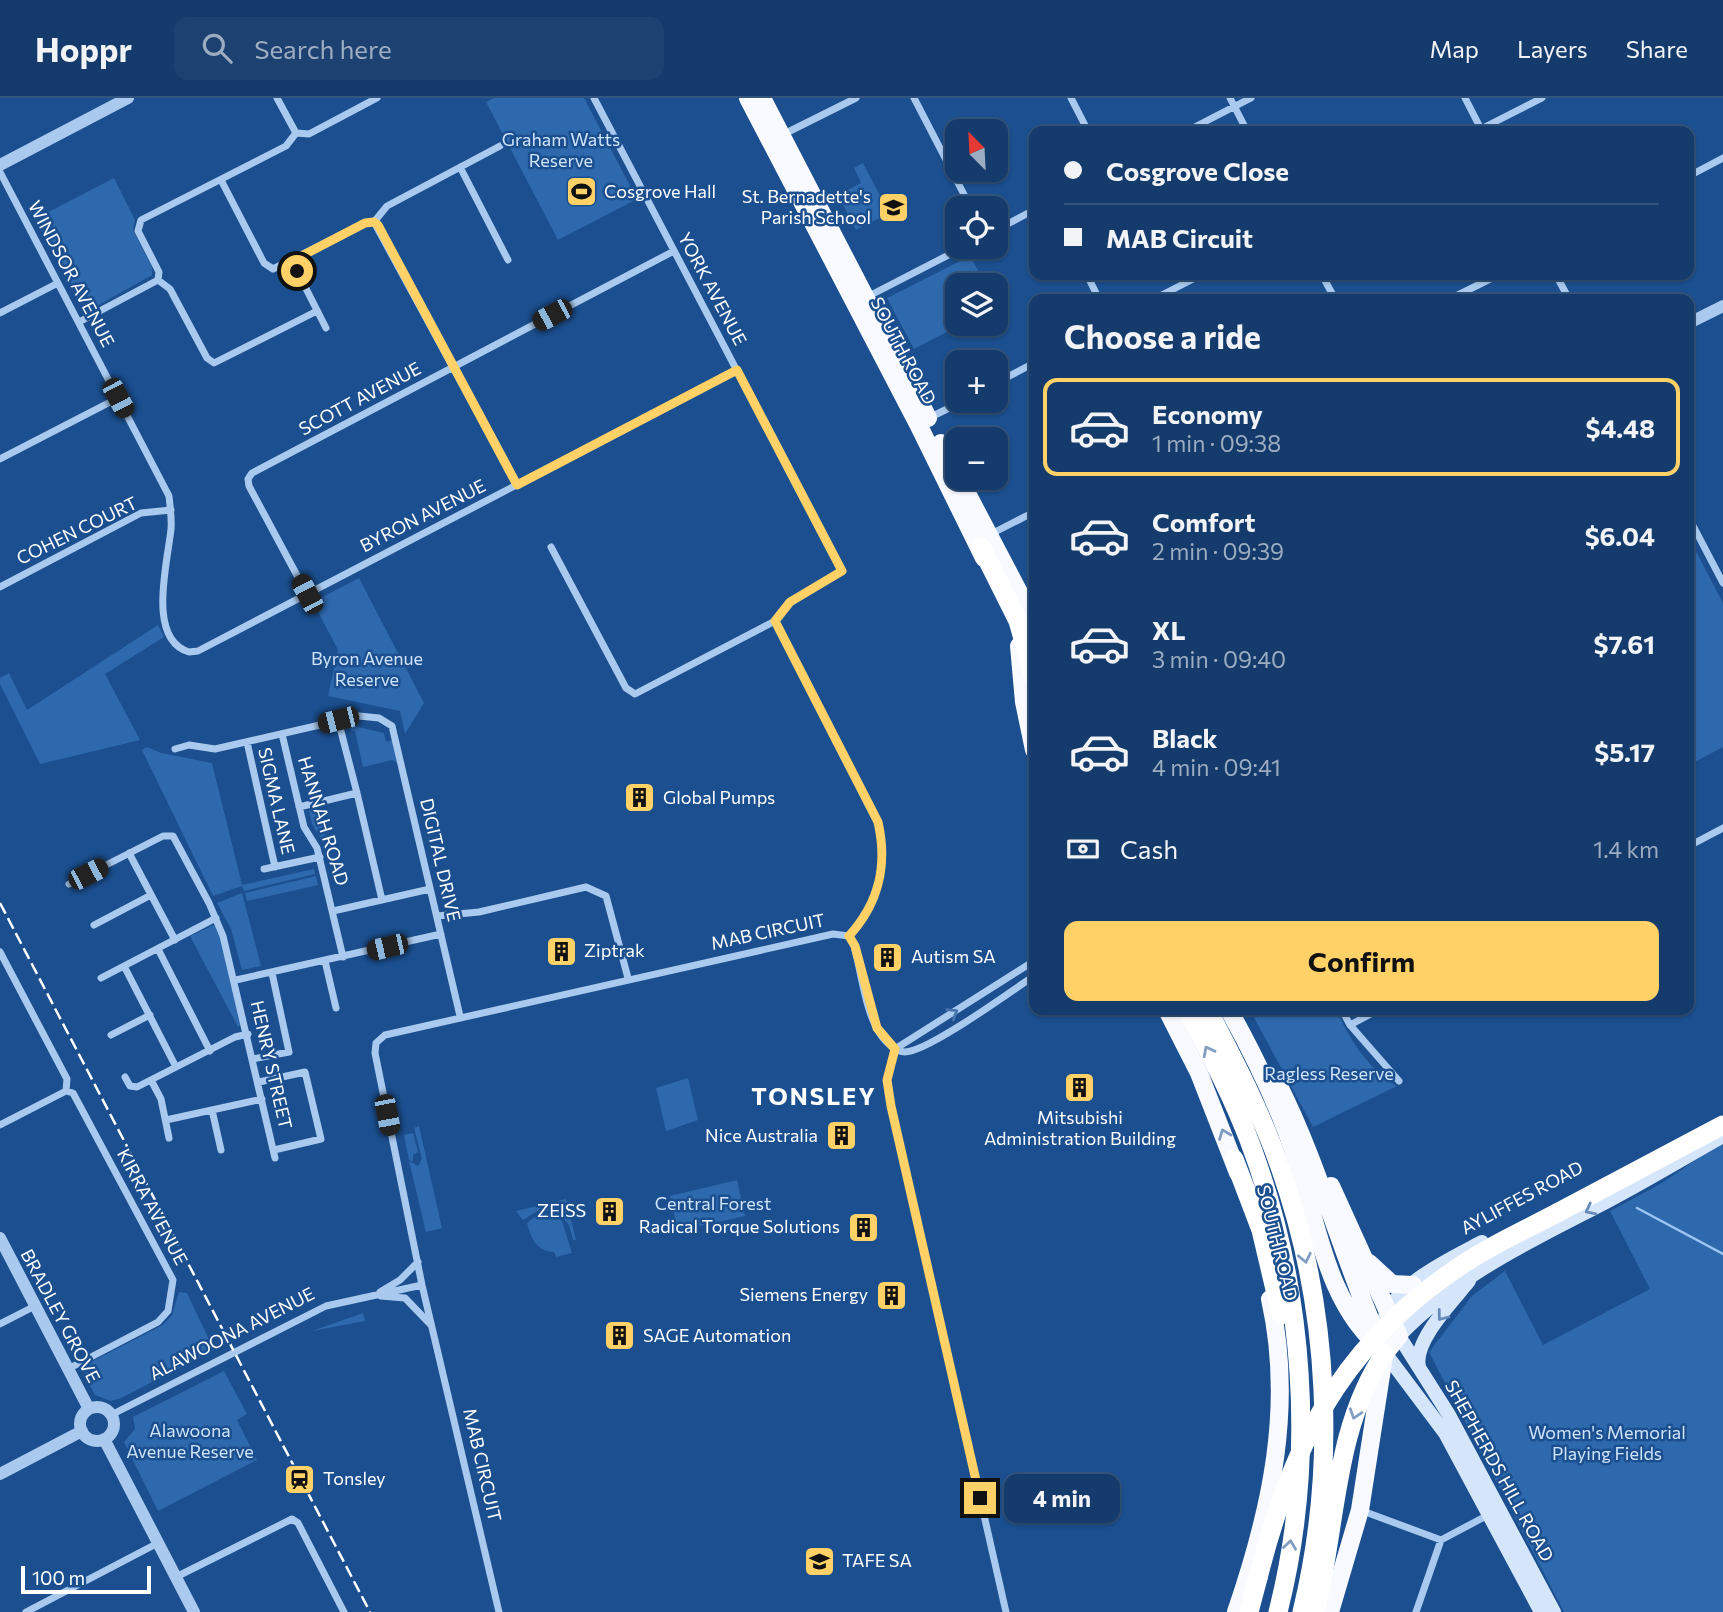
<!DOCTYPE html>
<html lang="en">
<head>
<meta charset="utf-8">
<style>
	body { margin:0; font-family:Commissioner,sans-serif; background:#1d4271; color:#f1f3f6; height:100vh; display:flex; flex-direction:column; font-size:26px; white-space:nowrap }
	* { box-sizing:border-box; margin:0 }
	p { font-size:23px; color:#9dadc1 }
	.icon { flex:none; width:38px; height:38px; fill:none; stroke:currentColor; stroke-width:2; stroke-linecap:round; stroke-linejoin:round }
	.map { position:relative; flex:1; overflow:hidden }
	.side { position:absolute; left:1029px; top:196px; width:665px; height:721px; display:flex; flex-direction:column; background:#143b6b; border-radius:14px; box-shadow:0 2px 5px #0004,0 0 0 2px #33557e }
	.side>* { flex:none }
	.top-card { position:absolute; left:1029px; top:28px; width:665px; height:154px; border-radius:14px; box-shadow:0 2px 5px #0004,0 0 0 2px #33557e; display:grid; align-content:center; height:154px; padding:0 35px; background:#143b6b }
	.needle { width:46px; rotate:336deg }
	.buttons { position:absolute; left:945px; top:21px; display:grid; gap:14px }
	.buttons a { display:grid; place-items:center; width:63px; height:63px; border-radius:14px; background:#143b6b; box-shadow:0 2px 5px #0004,0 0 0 2px #33557e; font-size:35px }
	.scale { position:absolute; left:21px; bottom:18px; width:130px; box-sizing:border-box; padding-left:7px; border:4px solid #fff; border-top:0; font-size:19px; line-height:24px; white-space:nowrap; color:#fff; -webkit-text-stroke:5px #1b4f8f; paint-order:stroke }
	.end { position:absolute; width:32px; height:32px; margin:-16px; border:9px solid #ffd166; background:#111; box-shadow:0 0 0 4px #111 }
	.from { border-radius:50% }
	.bubble { position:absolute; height:49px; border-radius:14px; background:#143b6b; box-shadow:0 2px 5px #0004,0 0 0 2px #33557e; font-size:23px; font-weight:700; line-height:49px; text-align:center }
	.car { position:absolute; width:21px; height:42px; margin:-21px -10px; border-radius:9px; box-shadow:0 0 5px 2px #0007; background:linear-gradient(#222 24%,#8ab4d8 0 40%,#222 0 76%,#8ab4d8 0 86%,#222 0) }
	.top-card b { display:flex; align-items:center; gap:24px; height:66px; font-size:26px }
	.top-card b+b { border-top:2px solid #33557e }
	.top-card i { width:18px; height:18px; background:#f1f3f6 }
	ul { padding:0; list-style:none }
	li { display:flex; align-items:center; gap:21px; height:98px; margin:0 14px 10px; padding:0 21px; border:4px solid transparent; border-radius:14px }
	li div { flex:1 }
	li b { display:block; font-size:26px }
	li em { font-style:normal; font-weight:700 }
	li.on { border-color:#ffd166 }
	li>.icon { width:63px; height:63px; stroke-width:1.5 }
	h2 { padding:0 35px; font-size:32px; line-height:84px }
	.pay { display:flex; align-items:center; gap:18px; height:77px; padding:0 35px; font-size:26px }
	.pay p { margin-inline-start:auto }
	.button { display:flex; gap:14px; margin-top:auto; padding:14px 35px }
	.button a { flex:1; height:80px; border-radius:14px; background:#ffd166; color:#111; font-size:28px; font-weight:700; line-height:80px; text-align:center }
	header { display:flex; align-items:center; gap:42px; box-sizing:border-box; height:98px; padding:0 35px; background:#143b6b; border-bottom:2px solid #33557e }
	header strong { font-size:33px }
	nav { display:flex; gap:38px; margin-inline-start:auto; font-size:24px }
	.search { width:490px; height:63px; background:#1d4271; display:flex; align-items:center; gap:18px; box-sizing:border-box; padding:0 24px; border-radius:14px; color:#9dadc1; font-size:26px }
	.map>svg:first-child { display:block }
	.green { fill:#2e69ad }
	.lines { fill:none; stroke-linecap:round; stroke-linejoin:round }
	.stream { stroke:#9cc4f0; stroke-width:2.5 }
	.minor { stroke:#a9c9ee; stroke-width:7 }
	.tertiary { stroke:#a9c9ee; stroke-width:12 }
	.secondary { stroke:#d6e6fa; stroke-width:14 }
	.trunk { stroke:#f8faff; stroke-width:18 }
	.motorway { stroke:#fff; stroke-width:19 }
	.rail { stroke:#fff; stroke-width:2.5; stroke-dasharray:12 5; stroke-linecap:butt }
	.motorway-bridge { stroke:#fff; stroke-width:19 }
	.oneway { stroke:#4674ac }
	.oneway2 { stroke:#829ec1 }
	.oneway3 { stroke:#7e9cc1 }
	.oneway4 { stroke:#668bba }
	.route { stroke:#ffd166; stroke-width:9 }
	.labels { text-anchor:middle; stroke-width:5; stroke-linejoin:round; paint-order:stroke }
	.park-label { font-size:18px; fill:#cfe3fa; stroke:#1b4f8f }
	.poi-label { font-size:18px; fill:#fff; stroke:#1b4f8f; text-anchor:start }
	.street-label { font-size:18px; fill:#fff; stroke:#1b4f8f }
	.district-label { font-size:24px; font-weight:bold; letter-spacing:2px; fill:#fff; stroke:#1b4f8f }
</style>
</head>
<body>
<header>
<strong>Hoppr</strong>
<div class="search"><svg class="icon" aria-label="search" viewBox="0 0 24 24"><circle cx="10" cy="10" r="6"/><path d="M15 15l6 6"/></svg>Search here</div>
<nav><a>Map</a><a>Layers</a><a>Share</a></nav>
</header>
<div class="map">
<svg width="1723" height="1514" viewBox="0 0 1723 1514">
	<rect width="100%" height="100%" fill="#1b4f8f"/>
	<path class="green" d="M494 0H584L637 101 558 142 486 4Z
		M863 65 889 115 856 132 838 97 861 85 854 70Z
		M114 80 135 122 133 132 152 169V177L86 214 35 121Z
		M970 158 986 187H957V226H962L914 251 887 200Z
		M1689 440 1723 505V649L1689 667Z
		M359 480 424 605 405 636 400 613 328 598 338 552 313 504Z
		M158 527 164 539 105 576 140 642 40 666 0 586V580L9 575 27 612Z
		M354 628 384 635 386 644 392 642 397 665 392 662 363 669 355 633H351L350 629Z
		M147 649 161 655 212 665 242 787 314 771 315 776 244 793 242 788 213 798 142 652Z
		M319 711 328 752 312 726 309 713Z
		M316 778 318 787 247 803 245 795Z
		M242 795 261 868 242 872 231 831 217 805Z
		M214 827 219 830 242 926 238 929 190 838Z
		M1250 912H1337C1347 939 1371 974 1397 988L1313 1029Z
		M688 980 698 1022 666 1033 656 990Z
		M419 1028 442 1130 426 1134 409 1063 418 1068 422 1061 414 1030Z
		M413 1035 418 1054 413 1057V1064L409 1062 404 1037Z
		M1723 1043V1514H1564L1429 1254 1472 1198 1505 1173 1543 1247 1650 1191 1610 1113 1662 1085Z
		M737 1082 745 1118 678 1133 670 1098Z
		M566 1101 576 1142H573L569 1127 557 1114 539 1112 523 1122 516 1113Z
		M540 1115H549L562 1123 572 1155 556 1159 554 1154C535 1153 531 1139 527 1125Z
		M179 1194 187 1195 214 1252 121 1300 111 1303 95 1297 84 1277 89 1265 163 1227 172 1217Z
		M363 1215 365 1223 312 1233Z
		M224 1273 247 1316 237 1322 257 1362 158 1413 124 1344 135 1331 133 1319Z"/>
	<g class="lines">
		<path class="stream" d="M1637 1110 1723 1156"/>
		<path class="minor" d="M277 0 296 35
			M914 0 971 110
			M1071 0 1088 33
			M1230 0 1247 33
			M1465 0 1482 33
			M1187 33 1251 0
			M1477 33 1542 0
			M296 35 309 36 377 0
			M780 38 856 0
			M460 69 508 162
			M0 74 169 398C170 409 172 420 171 431 168 463 146 541 189 554L198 553 737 272
			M1689 78 1723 60
			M221 82 264 165 273 171 365 125 374 124
			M374 124 517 387
			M374 124 387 108 500 48
			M996 132 1034 112
			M292 163 326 230
			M1087 177 1099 201
			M1322 177 1335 201
			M1556 177 1569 201
			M158 182 170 191 207 260 214 265 317 213
			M865 200 964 149
			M1154 201 1201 177
			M1450 201 1498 177
			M0 215 58 185
			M79 224 158 182 159 174 138 133 141 122 286 48 296 35
			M996 285 1034 265
			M929 320 963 303
			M0 361 118 300
			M1689 420 1723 485
			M991 436 1034 414
			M551 449 626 590 635 596 775 523 790 504 842 473 594 0
			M0 489 141 415 171 412
			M307 496 249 388 248 381 252 375 674 153
			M775 523 878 724C888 768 879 805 849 838
			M338 622 357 695
			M282 636 304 729 317 750 343 859
			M247 644 275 769
			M175 651 189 647 215 651 359 618 379 620 392 628 460 918
			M299 709 357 695 382 802
			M1689 748 1723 730
			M129 755 175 842
			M264 771 320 759
			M69 786 163 738H173L209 805 223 838 275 1060
			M333 813 430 791
			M437 818 479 814 586 789 606 798 628 880
			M94 827 151 797
			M158 851 210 953
			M0 854 67 981 66 993
			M325 863 336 910
			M124 868 176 969
			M101 880 216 820
			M236 882 441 836
			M1342 912 1350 927 1399 983
			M1350 927 1378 912
			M111 937 150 917
			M895 951 887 982 891 1008 1006 1514
			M895 951 1034 863
			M253 961 289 954 272 875
			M125 979 130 988 137 989 235 939 248 936
			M151 982 161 1001 169 1040
			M259 984 305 974 321 1041 274 1052
			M212 1012 221 1052
			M166 1022 262 1001
			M0 1027 66 993 73 995 173 1182 168 1213 158 1224 68 1271
			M380 1194 400 1182 418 1164
			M381 1198 405 1200 431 1227
			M0 1226 35 1208
			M111 1317 326 1208 422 1187
			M1360 1412 1441 1442 1490 1416
			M176 1479 292 1421 298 1425 344 1514
			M26 1514 158 1445
			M499 1514 422 1187 375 955 376 945 385 937 833 836 849 838 854 848C862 876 865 917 883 940 889 947 896 954 905 954 928 954 1011 893 1034 878
			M1416 1514 1441 1442"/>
		<path class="tertiary" d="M0 67 128 0
			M1689 225 1723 208
			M0 1140 89 1311
			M80 1326a17 17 0 1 1 34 0a17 17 0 1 1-34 0Z
			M104 1341 194 1514
			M0 1376 82 1333"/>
		<path class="secondary" d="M1384 1221C1397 1185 1450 1161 1482 1144
			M1385 1255 1445 1335 1541 1514
			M1419 1269C1413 1243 1453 1203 1469 1183
			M1554 1514 1449 1317 1399 1238C1460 1175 1529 1144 1606 1104 1646 1083 1684 1060 1723 1038"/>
		<path class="trunk" d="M748 0 918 326 984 460
			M762 0 928 320
			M941 345 957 376
			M959 380 1034 523
			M1019 548 1024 604 1034 652
			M1167 912 1199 975 1238 1075
			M1229 912C1254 957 1277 1004 1294 1054 1317 1120 1325 1206 1383 1252
			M1278 986C1319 1068 1342 1157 1378 1240
			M1331 1088 1399 1238 1385 1255
			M1369 1165 1392 1186 1413 1187
			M1236 1514C1271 1412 1294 1308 1270 1201
			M1330 1514 1360 1412 1384 1258"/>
		<path class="motorway" d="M981 449 1018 523 1034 580
			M1187 912C1209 954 1232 997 1249 1042 1305 1190 1317 1360 1278 1514
			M1208 912C1235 964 1262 1016 1281 1072 1330 1212 1337 1370 1302 1514
			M1234 1061 1261 1132 1281 1217
			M1557 1115 1723 1027
			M1249 1514 1258 1480
			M1315 1514C1337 1428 1333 1331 1385 1255"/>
		<path class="rail" d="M0 805 370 1514"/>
		<path class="motorway-bridge" d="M1258 1480C1290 1352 1338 1253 1450 1175 1483 1151 1521 1134 1557 1115"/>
	</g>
	<defs><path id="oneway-chevron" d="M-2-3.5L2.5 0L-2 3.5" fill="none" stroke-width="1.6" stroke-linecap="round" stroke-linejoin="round" transform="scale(1.75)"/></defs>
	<use class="oneway" href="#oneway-chevron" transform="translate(953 915) rotate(-32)"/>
	<g class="oneway2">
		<use href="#oneway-chevron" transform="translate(1208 953) rotate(-117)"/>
		<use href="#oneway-chevron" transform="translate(1305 1160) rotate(78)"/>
		<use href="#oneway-chevron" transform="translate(1355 1316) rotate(108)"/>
		<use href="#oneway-chevron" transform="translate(1290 1447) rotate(-82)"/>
	</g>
	<use class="oneway3" href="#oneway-chevron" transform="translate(1224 1036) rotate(-111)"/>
	<g class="oneway4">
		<use href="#oneway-chevron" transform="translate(1590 1112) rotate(153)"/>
		<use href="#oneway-chevron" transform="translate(1442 1218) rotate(127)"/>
	</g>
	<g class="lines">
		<path class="route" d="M297 173 292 163 365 125 374 124 378 127 517 387 737 272 842 473 790 504 775 523 878 724C888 768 879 805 849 838L855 848 877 930 895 951 887 982 891 1008 980 1400"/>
	</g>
	<defs>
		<symbol id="stadium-square" viewBox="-11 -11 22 22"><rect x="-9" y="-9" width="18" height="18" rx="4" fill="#ffd166" stroke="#1b4f8f"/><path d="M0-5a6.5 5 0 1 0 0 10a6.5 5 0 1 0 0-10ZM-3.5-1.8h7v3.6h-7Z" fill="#111"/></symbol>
		<symbol id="school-square" viewBox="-11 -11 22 22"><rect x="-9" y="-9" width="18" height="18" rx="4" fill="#ffd166" stroke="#1b4f8f"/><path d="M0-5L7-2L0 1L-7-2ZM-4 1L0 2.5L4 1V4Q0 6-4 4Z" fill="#111"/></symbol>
		<symbol id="building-square" viewBox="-11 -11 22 22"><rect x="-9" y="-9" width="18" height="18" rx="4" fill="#ffd166" stroke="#1b4f8f"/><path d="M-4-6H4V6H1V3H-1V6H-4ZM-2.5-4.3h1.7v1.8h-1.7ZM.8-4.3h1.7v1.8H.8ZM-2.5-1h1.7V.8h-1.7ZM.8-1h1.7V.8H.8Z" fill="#111"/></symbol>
		<symbol id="station-square" viewBox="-11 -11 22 22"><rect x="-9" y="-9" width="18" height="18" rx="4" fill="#ffd166" stroke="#1b4f8f"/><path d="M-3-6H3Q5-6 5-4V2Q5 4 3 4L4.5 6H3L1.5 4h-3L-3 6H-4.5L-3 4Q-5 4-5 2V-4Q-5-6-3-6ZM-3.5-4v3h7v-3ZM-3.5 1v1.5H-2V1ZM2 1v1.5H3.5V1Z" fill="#111"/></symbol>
		<symbol id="university-square" viewBox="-11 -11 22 22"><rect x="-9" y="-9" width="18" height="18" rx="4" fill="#ffd166" stroke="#1b4f8f"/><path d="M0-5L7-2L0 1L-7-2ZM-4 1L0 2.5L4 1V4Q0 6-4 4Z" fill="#111"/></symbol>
	</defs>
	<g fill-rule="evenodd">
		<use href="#stadium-square" x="564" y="76" width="35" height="35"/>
		<use href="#school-square" x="876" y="92" width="35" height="35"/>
		<use href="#building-square" x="622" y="682" width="35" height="35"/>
		<use href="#building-square" x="544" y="836" width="35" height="35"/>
		<use href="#building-square" x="870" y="842" width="35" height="35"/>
		<use href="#building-square" x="1062" y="972" width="35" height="35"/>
		<use href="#building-square" x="824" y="1020" width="35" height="35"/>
		<use href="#building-square" x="592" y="1096" width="35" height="35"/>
		<use href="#building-square" x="846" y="1112" width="35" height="35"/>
		<use href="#building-square" x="874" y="1180" width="35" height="35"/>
		<use href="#building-square" x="602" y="1220" width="35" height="35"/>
		<use href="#station-square" x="282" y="1364" width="35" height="35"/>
		<use href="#university-square" x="802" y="1446" width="35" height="35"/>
	</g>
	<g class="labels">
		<g class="park-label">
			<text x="561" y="48">Graham Watts<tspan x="561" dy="21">Reserve</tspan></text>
			<text x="367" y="567">Byron Avenue<tspan x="367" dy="21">Reserve</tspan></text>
			<text x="1329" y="982">Ragless Reserve</text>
			<text x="713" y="1112">Central Forest</text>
			<text x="190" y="1339">Alawoona<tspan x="190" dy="21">Avenue Reserve</tspan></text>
			<text x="1607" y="1341">Women's Memorial<tspan x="1607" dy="21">Playing Fields</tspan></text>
		</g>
		<g class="poi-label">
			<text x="604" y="100">Cosgrove Hall</text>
			<text x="871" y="105" text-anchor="end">St. Bernadette's<tspan x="871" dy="21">Parish School</tspan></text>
			<text x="663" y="706">Global Pumps</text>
			<text x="584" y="859">Ziptrak</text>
			<text x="911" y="865">Autism SA</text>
			<text x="1080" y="1026" text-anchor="middle">Mitsubishi<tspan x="1080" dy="21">Administration Building</tspan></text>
			<text x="818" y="1044" text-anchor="end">Nice Australia</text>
			<text x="586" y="1119" text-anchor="end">ZEISS</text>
			<text x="840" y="1135" text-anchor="end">Radical Torque Solutions</text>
			<text x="868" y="1203" text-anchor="end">Siemens Energy</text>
			<text x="643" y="1244">SAGE Automation</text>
			<text x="323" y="1387">Tonsley</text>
			<text x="842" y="1469">TAFE SA</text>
		</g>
		<g class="street-label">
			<text transform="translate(71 176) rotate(62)" y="6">WINDSOR AVENUE</text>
			<text transform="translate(712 191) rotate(62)" y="6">YORK AVENUE</text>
			<text transform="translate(903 253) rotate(62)" y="6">SOUTH ROAD</text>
			<text transform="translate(360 301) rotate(-28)" y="6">SCOTT AVENUE</text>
			<text transform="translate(423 418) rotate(-27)" y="6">BYRON AVENUE</text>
			<text transform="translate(77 433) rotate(-26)" y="6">COHEN COURT</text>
			<text transform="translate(276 703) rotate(77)" y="6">SIGMA LANE</text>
			<text transform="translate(323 723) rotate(73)" y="6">HANNAH ROAD</text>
			<text transform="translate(440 762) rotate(77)" y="6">DIGITAL DRIVE</text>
			<text transform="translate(768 834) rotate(-12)" y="6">MAB CIRCUIT</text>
			<text transform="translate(271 967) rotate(77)" y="6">HENRY STREET</text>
			<text transform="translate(1522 1100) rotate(-28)" y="6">AYLIFFES ROAD</text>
			<text transform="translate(152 1109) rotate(62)" y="6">KIRRA AVENUE</text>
			<text transform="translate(1277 1145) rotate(76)" y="6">SOUTH ROAD</text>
			<text transform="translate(60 1218) rotate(62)" y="6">BRADLEY GROVE</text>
			<text transform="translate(232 1236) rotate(-27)" y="6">ALAWOONA AVENUE</text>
			<text transform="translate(482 1367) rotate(77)" y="6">MAB CIRCUIT</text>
			<text transform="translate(1499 1373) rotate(61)" y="6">SHEPHERDS HILL ROAD</text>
		</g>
		<g class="district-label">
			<text x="814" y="1007">TONSLEY</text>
		</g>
	</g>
</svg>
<div class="buttons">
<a><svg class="needle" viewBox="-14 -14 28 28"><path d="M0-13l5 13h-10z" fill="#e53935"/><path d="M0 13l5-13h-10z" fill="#9dadc1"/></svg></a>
<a><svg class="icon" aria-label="locate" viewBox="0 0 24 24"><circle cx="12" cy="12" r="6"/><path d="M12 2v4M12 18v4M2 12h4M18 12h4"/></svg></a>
<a><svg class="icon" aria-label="layers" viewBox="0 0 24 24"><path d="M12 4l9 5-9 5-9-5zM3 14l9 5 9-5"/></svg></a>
<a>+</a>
<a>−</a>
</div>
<div class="scale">100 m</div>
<i class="end from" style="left:297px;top:173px"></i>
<i class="end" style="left:980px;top:1400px"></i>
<div class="bubble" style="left:1004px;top:1376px;width:116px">4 min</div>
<i class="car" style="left:552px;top:217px;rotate:242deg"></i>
<i class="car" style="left:118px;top:300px;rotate:152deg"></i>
<i class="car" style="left:307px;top:496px;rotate:332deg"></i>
<i class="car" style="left:338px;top:622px;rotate:256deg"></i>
<i class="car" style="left:88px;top:776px;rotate:63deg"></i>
<i class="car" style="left:387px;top:849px;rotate:257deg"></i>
<i class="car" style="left:387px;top:1017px;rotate:169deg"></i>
<div class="top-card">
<b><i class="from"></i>Cosgrove Close</b>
<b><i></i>MAB Circuit</b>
</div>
<section class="side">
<h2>Choose a ride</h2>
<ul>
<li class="on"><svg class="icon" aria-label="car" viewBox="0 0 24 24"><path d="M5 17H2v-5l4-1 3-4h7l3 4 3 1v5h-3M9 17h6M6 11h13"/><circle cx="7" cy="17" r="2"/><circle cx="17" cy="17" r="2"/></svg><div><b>Economy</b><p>1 min · 09:38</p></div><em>$4.48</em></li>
<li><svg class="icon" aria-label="car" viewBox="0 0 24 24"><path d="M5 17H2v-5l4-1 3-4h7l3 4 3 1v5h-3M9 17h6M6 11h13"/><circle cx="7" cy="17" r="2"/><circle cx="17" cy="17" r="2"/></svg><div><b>Comfort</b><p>2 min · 09:39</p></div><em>$6.04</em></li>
<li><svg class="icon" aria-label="car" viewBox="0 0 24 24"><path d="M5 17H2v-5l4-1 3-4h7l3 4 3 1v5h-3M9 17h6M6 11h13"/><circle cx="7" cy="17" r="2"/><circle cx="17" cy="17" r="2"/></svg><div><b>XL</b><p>3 min · 09:40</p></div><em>$7.61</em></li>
<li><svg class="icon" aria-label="car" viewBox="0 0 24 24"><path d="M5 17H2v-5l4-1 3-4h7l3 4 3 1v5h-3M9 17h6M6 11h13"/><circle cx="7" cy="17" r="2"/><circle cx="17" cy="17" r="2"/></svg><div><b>Black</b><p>4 min · 09:41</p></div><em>$5.17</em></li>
</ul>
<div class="pay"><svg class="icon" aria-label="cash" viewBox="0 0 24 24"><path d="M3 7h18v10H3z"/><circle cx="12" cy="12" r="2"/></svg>Cash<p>1.4 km</p></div>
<div class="button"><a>Confirm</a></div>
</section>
</div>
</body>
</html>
